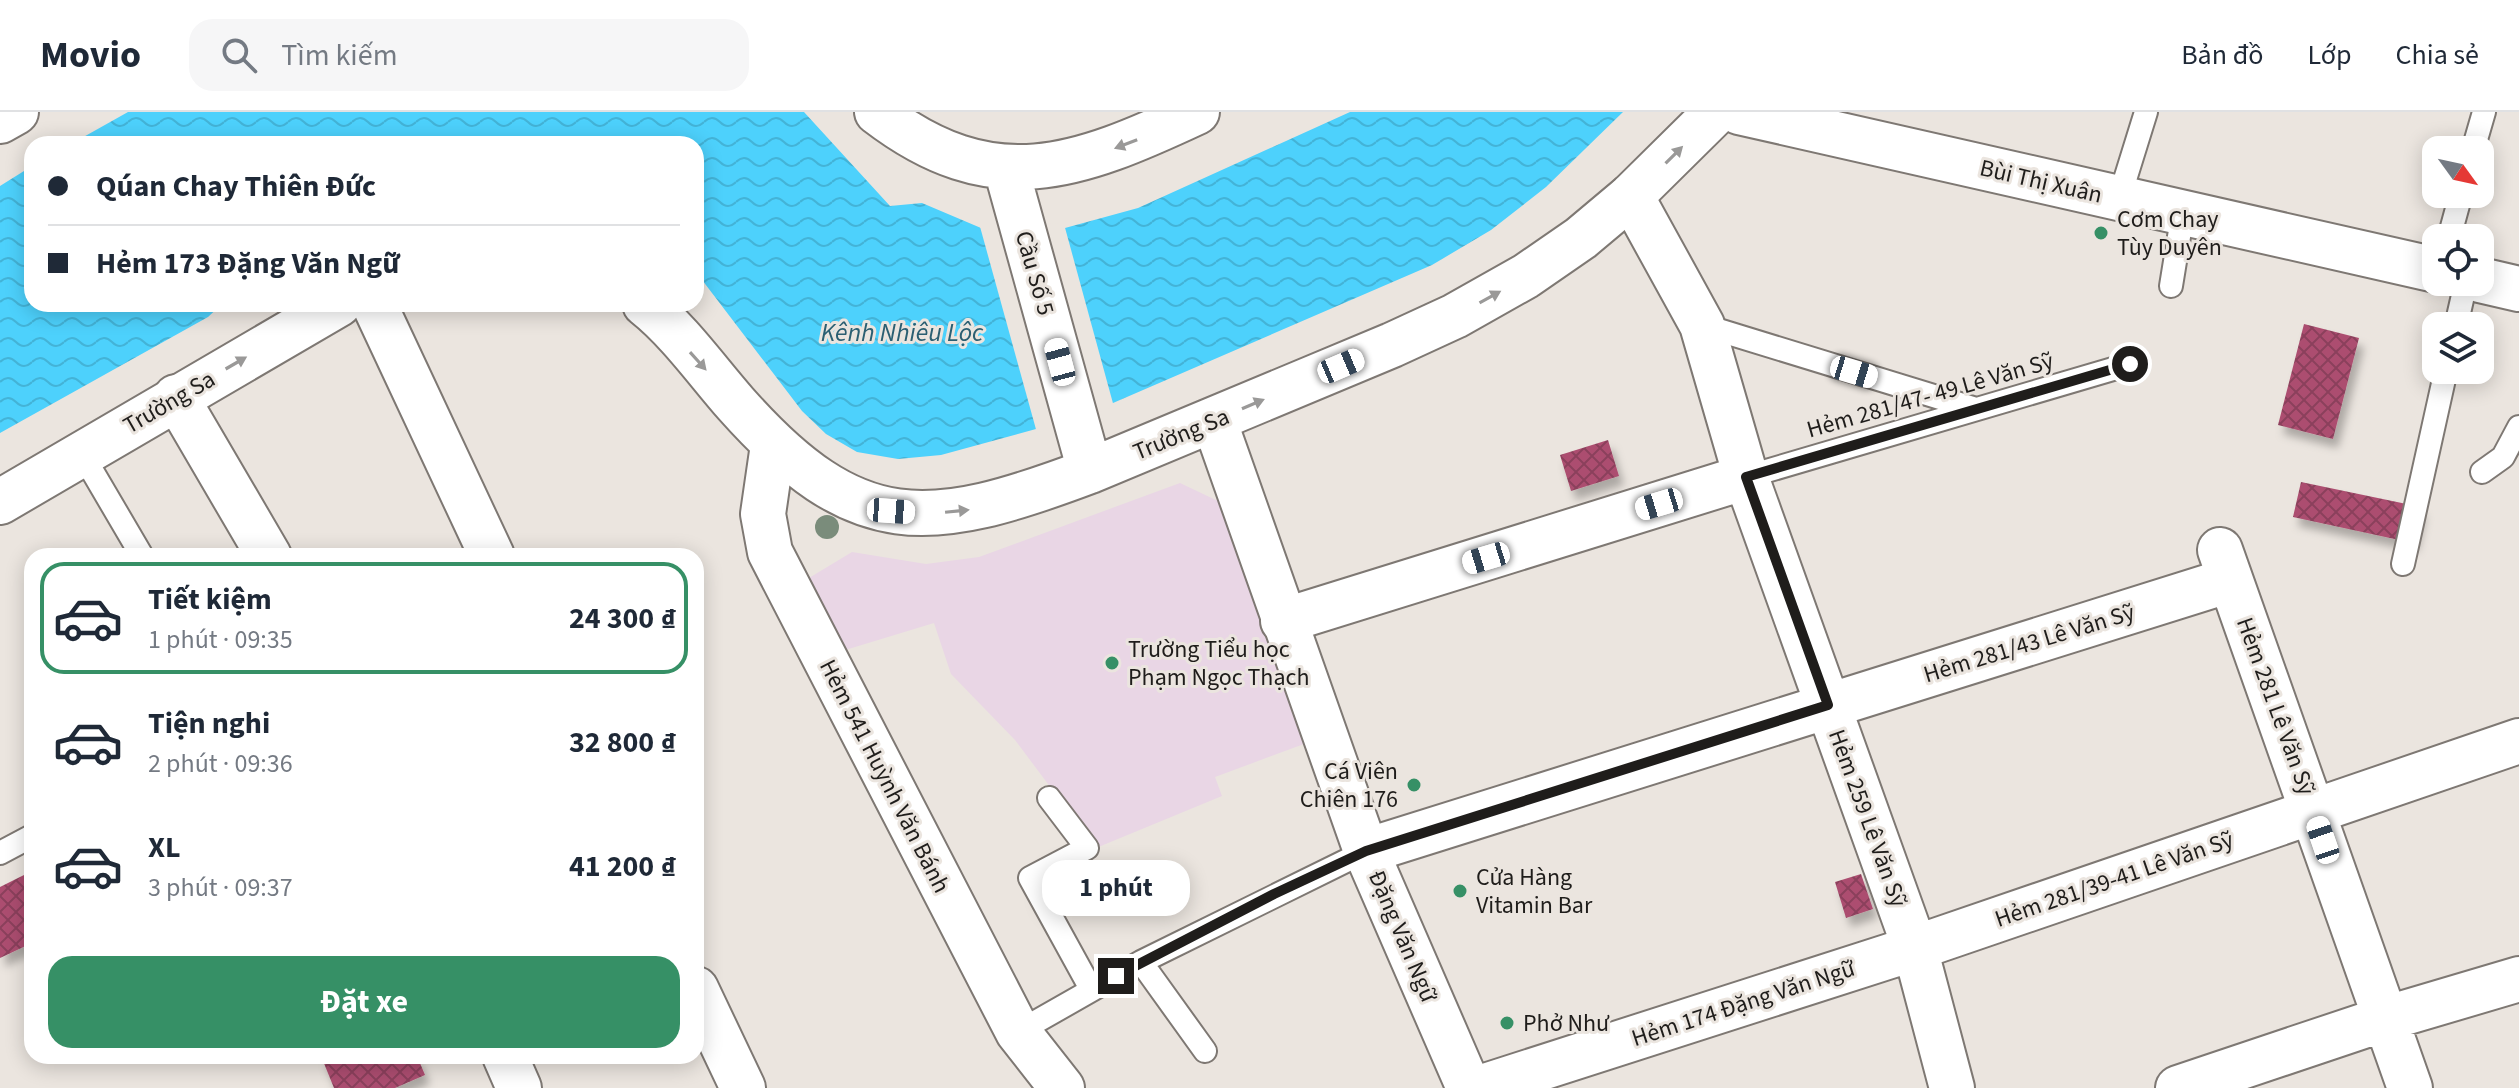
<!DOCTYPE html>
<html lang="vi">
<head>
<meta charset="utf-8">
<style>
	body { margin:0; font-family:"Source Sans 3",sans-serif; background:#f6f6f7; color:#1f2937; height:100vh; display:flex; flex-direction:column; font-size:30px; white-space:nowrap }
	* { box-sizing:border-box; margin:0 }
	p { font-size:26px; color:#747a83 }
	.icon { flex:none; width:44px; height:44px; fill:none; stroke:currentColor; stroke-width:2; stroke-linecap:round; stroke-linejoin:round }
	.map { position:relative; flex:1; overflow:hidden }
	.side { position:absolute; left:24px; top:436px; width:680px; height:516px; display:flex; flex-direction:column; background:#fff; border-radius:24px; box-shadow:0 4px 20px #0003 }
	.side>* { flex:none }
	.hud { position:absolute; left:24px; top:24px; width:680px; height:176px; border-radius:24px; box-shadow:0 4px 20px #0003; display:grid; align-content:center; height:176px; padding:0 24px; background:#fff }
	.needle { width:52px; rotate:123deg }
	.controls { position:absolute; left:2422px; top:24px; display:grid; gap:16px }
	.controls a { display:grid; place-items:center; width:72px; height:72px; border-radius:16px; background:#fff; box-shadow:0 4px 20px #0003; font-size:40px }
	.end { position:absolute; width:36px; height:36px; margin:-18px; border:10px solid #1f1d1b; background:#fff; box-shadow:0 0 0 4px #fff }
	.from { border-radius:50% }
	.bubble { position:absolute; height:56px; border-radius:24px; background:#fff; box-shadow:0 4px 20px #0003; font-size:26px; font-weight:700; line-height:56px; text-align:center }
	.car { position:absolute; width:24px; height:48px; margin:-24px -12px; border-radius:10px; box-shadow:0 0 6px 2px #0007; background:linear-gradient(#fff 24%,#345 0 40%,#fff 0 76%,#345 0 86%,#fff 0) }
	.hud b { display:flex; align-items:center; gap:28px; height:76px; font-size:30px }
	.hud b+b { border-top:2px solid #e0e1e3 }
	.hud i { width:20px; height:20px; background:#1f2937 }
	ul { padding:14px 0 0; list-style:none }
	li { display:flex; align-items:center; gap:24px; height:112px; margin:0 16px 12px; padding:0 8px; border:4px solid transparent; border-radius:24px }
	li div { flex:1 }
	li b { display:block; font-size:30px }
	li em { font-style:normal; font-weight:700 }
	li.selected { border-color:#369066 }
	li>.icon { width:72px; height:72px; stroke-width:1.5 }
	.cta { display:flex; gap:16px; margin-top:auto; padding:16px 24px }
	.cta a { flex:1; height:92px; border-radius:24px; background:#369066; color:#fff; font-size:32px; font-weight:700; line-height:92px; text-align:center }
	header { display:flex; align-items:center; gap:48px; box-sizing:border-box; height:112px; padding:0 40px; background:#fff; border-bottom:2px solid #e0e1e3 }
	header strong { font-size:38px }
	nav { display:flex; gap:44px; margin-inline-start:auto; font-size:28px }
	.search { width:560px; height:72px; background:#f6f6f7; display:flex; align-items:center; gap:20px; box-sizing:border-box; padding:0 28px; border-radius:24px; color:#747a83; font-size:30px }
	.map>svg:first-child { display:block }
	.education { fill:#e9d6e5 }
	.water { fill:url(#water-waves) }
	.pier { fill:#ebe5df }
	.building { fill:url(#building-cross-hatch); filter:url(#shadow) }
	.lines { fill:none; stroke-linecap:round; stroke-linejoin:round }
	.service-casing { stroke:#7e7873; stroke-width:26 }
	.minor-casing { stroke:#7e7873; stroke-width:48 }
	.tertiary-casing { stroke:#7e7873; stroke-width:48 }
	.service { stroke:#fff; stroke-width:22 }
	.minor { stroke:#fff; stroke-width:44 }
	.tertiary { stroke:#fff; stroke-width:44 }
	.tree { fill:#7a8c7b }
	.oneway { fill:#9a9998 }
	.route { stroke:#1f1d1b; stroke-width:10 }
	.poi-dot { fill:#369066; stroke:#ebe5df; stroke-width:3 }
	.labels { text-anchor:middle; stroke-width:6; stroke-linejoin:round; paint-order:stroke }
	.street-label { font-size:24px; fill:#1f1d1b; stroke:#ebe5df }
	.poi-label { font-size:24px; fill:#1f1d1b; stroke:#ebe5df; text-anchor:start }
	.water-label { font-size:26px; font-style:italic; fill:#2b5f72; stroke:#ebe5df }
</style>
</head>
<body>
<header>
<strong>Movio</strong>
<div class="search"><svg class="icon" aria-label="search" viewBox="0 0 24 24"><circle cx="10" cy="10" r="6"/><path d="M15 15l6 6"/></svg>Tìm kiếm</div>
<nav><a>Bản đồ</a><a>Lớp</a><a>Chia sẻ</a></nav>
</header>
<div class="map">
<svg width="2519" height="976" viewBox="0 0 2519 976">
	<defs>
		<pattern id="water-waves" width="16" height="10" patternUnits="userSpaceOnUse" patternTransform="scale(2)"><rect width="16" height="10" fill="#4dd1fc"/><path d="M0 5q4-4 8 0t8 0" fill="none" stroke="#43b3d7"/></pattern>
		<pattern id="building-cross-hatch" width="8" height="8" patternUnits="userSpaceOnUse" patternTransform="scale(2)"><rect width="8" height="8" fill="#ac4e70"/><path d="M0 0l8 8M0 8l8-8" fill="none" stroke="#8b405b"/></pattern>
		<filter id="shadow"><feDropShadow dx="5" dy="9" stdDeviation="4" flood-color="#0004"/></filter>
	</defs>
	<rect width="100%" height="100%" fill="#ebe5df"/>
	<path class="education" d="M1180 371 1218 389 1304 632 1215 665 1222 684 1096 736 1015 628 951 562 934 511 842 539 804 469 852 440 926 452 979 445Z"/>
	<path class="water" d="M128 0H804L890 94 922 91 981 116H1065L1138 96 1350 0H1623L1546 75 1491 118 1432 153 1113 291 1036 317 941 343 898 347 857 340 826 322 802 299 696 160V32H71Z
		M32 54V192H222L208 205 0 321V74Z"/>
	<path class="pier" d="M979 111 1064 112 1114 295 1037 321Z"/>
	<path class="building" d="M2304 212 2359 226 2333 327 2278 313Z
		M1608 328 1619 364 1571 379 1560 343Z
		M2301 370 2421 395 2413 431 2293 405Z
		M32 759V831L0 846V775Z
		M1861 762 1873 797 1846 806 1835 770Z
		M321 944H417L425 963 395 976H334Z"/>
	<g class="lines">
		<defs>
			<path id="service" d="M2473 38 2484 0
				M2119 87 2146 0
				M2449 126 2461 82
				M2171 174 2183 100
				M1702 213 1976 297
				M2456 214 2466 170
				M81 340 142 444
				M2482 360 2503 345 2519 315
				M1746 365 2130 252
				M2403 452 2446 258
				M1049 686 1087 736 1030 766 1091 877
				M0 741 32 724
				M1141 850 1205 939
				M1018 920 1141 850 1366 739"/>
			<path id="minor" d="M1739 0 2436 158
				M1631 84 1702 213 1746 365 1915 836 1952 976
				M2480 168 2519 177
				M374 192 492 444
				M176 285 269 444
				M773 333 763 402 770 440 1018 920 1062 976
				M2220 438 2410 976
				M1283 509 1746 365
				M1366 739 2230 468
				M696 877 743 976
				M505 944 519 976
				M1479 976 1915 836 2519 629
				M2178 976 2384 907 2519 867"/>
			<path id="tertiary" d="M877 0C993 89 1077 56 1197 0
				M0 9 16 0
				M1006 56 1090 359
				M645 192C679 219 707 259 736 292 857 428 928 420 1090 359L1392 233 1455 204 1526 164 1581 126 1631 84 1716 0
				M1214 308 1366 739 1469 976
				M0 390 339 192"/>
		</defs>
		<use href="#service" class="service-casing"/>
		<use href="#minor" class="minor-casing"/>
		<use href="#tertiary" class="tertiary-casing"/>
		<use href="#service" class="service"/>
		<use href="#minor" class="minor"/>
		<use href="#tertiary" class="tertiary"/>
	</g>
	<circle class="tree" cx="827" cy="415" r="12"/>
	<defs><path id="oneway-solid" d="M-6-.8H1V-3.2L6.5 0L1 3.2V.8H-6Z" transform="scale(2)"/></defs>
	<g class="oneway">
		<use href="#oneway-solid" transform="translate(1126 32) rotate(159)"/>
		<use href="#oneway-solid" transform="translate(1674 43) rotate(-45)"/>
		<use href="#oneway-solid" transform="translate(1490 185) rotate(-29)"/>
		<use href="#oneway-solid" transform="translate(698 249) rotate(48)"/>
		<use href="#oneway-solid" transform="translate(236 251) rotate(-30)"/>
		<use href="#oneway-solid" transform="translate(1253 292) rotate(-23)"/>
		<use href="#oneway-solid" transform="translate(957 399) rotate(-6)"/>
	</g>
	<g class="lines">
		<path class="route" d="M1116 864 1274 782 1366 739 1828 593 1746 365 2130 252"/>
	</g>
	<g class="poi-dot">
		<circle cx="2101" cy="121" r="8"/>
		<circle cx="1112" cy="551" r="8"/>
		<circle cx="1414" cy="673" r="8"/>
		<circle cx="1460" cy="779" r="8"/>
		<circle cx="1507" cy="911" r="8"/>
	</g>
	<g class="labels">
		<g class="street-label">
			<text transform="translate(2041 69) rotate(13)" y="8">Bùi Thị Xuân</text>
			<text transform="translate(1035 161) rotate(74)" y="8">Cầu Số 5</text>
			<text transform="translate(1930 283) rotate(-16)" y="8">Hẻm 281/47- 49 Lê Văn Sỹ</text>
			<text transform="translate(169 290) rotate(-30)" y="8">Trường Sa</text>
			<text transform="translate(1181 322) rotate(-22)" y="8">Trường Sa</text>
			<text transform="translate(2029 531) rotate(-17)" y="8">Hẻm 281/43 Lê Văn Sỹ</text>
			<text transform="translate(2276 594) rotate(70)" y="8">Hẻm 281 Lê Văn Sỹ</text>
			<text transform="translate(885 664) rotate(63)" y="8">Hẻm 541 Huỳnh Văn Bánh</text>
			<text transform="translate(1868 706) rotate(70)" y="8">Hẻm 259 Lê Văn Sỹ</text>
			<text transform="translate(2114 767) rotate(-19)" y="8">Hẻm 281/39-41 Lê Văn Sỹ</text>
			<text transform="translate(1403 824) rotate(67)" y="8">Đặng Văn Ngữ</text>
			<text transform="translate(1743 891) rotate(-18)" y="8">Hẻm 174 Đặng Văn Ngữ</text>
		</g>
		<g class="poi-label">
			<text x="2117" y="115">Cơm Chay<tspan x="2117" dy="28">Tùy Duyên</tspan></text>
			<text x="1128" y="545">Trường Tiểu học<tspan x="1128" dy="28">Phạm Ngọc Thạch</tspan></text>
			<text x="1398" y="667" text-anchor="end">Cá Viên<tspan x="1398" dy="28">Chiên 176</tspan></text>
			<text x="1476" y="773">Cửa Hàng<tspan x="1476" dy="28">Vitamin Bar</tspan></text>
			<text x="1523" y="919">Phở Như</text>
		</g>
		<g class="water-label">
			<text x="902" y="229">Kênh Nhiêu Lộc</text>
		</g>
	</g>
</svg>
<div class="controls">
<a><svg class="needle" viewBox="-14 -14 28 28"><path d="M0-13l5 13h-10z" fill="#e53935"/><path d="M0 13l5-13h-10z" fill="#747a83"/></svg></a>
<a><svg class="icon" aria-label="locate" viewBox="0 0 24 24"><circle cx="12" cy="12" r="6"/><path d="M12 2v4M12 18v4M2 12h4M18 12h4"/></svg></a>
<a><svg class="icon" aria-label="layers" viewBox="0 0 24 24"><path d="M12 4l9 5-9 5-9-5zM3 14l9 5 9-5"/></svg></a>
</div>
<i class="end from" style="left:2130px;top:252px"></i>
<i class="end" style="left:1116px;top:864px"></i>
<div class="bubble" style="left:1042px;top:748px;width:148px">1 phút</div>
<i class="car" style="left:1060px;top:250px;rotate:345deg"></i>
<i class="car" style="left:1341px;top:254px;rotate:67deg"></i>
<i class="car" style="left:1854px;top:260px;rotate:107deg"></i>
<i class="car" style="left:1659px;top:392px;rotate:253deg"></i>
<i class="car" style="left:891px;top:399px;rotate:94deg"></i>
<i class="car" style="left:1486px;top:446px;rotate:253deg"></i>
<i class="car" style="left:2323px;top:728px;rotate:341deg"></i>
<div class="hud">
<b><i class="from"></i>Qúan Chay Thiên Đức</b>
<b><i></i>Hẻm 173 Đặng Văn Ngữ</b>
</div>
<section class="side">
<ul>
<li class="selected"><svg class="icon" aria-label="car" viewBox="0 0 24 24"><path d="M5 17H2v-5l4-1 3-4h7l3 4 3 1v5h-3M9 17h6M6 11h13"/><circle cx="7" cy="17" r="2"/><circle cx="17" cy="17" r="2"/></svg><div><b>Tiết kiệm</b><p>1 phút · 09:35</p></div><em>24 300 ₫</em></li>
<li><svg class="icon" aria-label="car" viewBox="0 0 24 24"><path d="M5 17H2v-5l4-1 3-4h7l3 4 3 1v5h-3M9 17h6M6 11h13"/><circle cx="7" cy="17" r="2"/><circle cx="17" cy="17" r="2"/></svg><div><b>Tiện nghi</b><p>2 phút · 09:36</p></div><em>32 800 ₫</em></li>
<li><svg class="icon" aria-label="car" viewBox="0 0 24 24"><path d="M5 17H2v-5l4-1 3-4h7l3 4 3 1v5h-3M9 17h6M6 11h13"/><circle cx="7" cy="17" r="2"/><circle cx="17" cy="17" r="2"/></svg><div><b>XL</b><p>3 phút · 09:37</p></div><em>41 200 ₫</em></li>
</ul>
<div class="cta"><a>Đặt xe</a></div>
</section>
</div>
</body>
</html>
